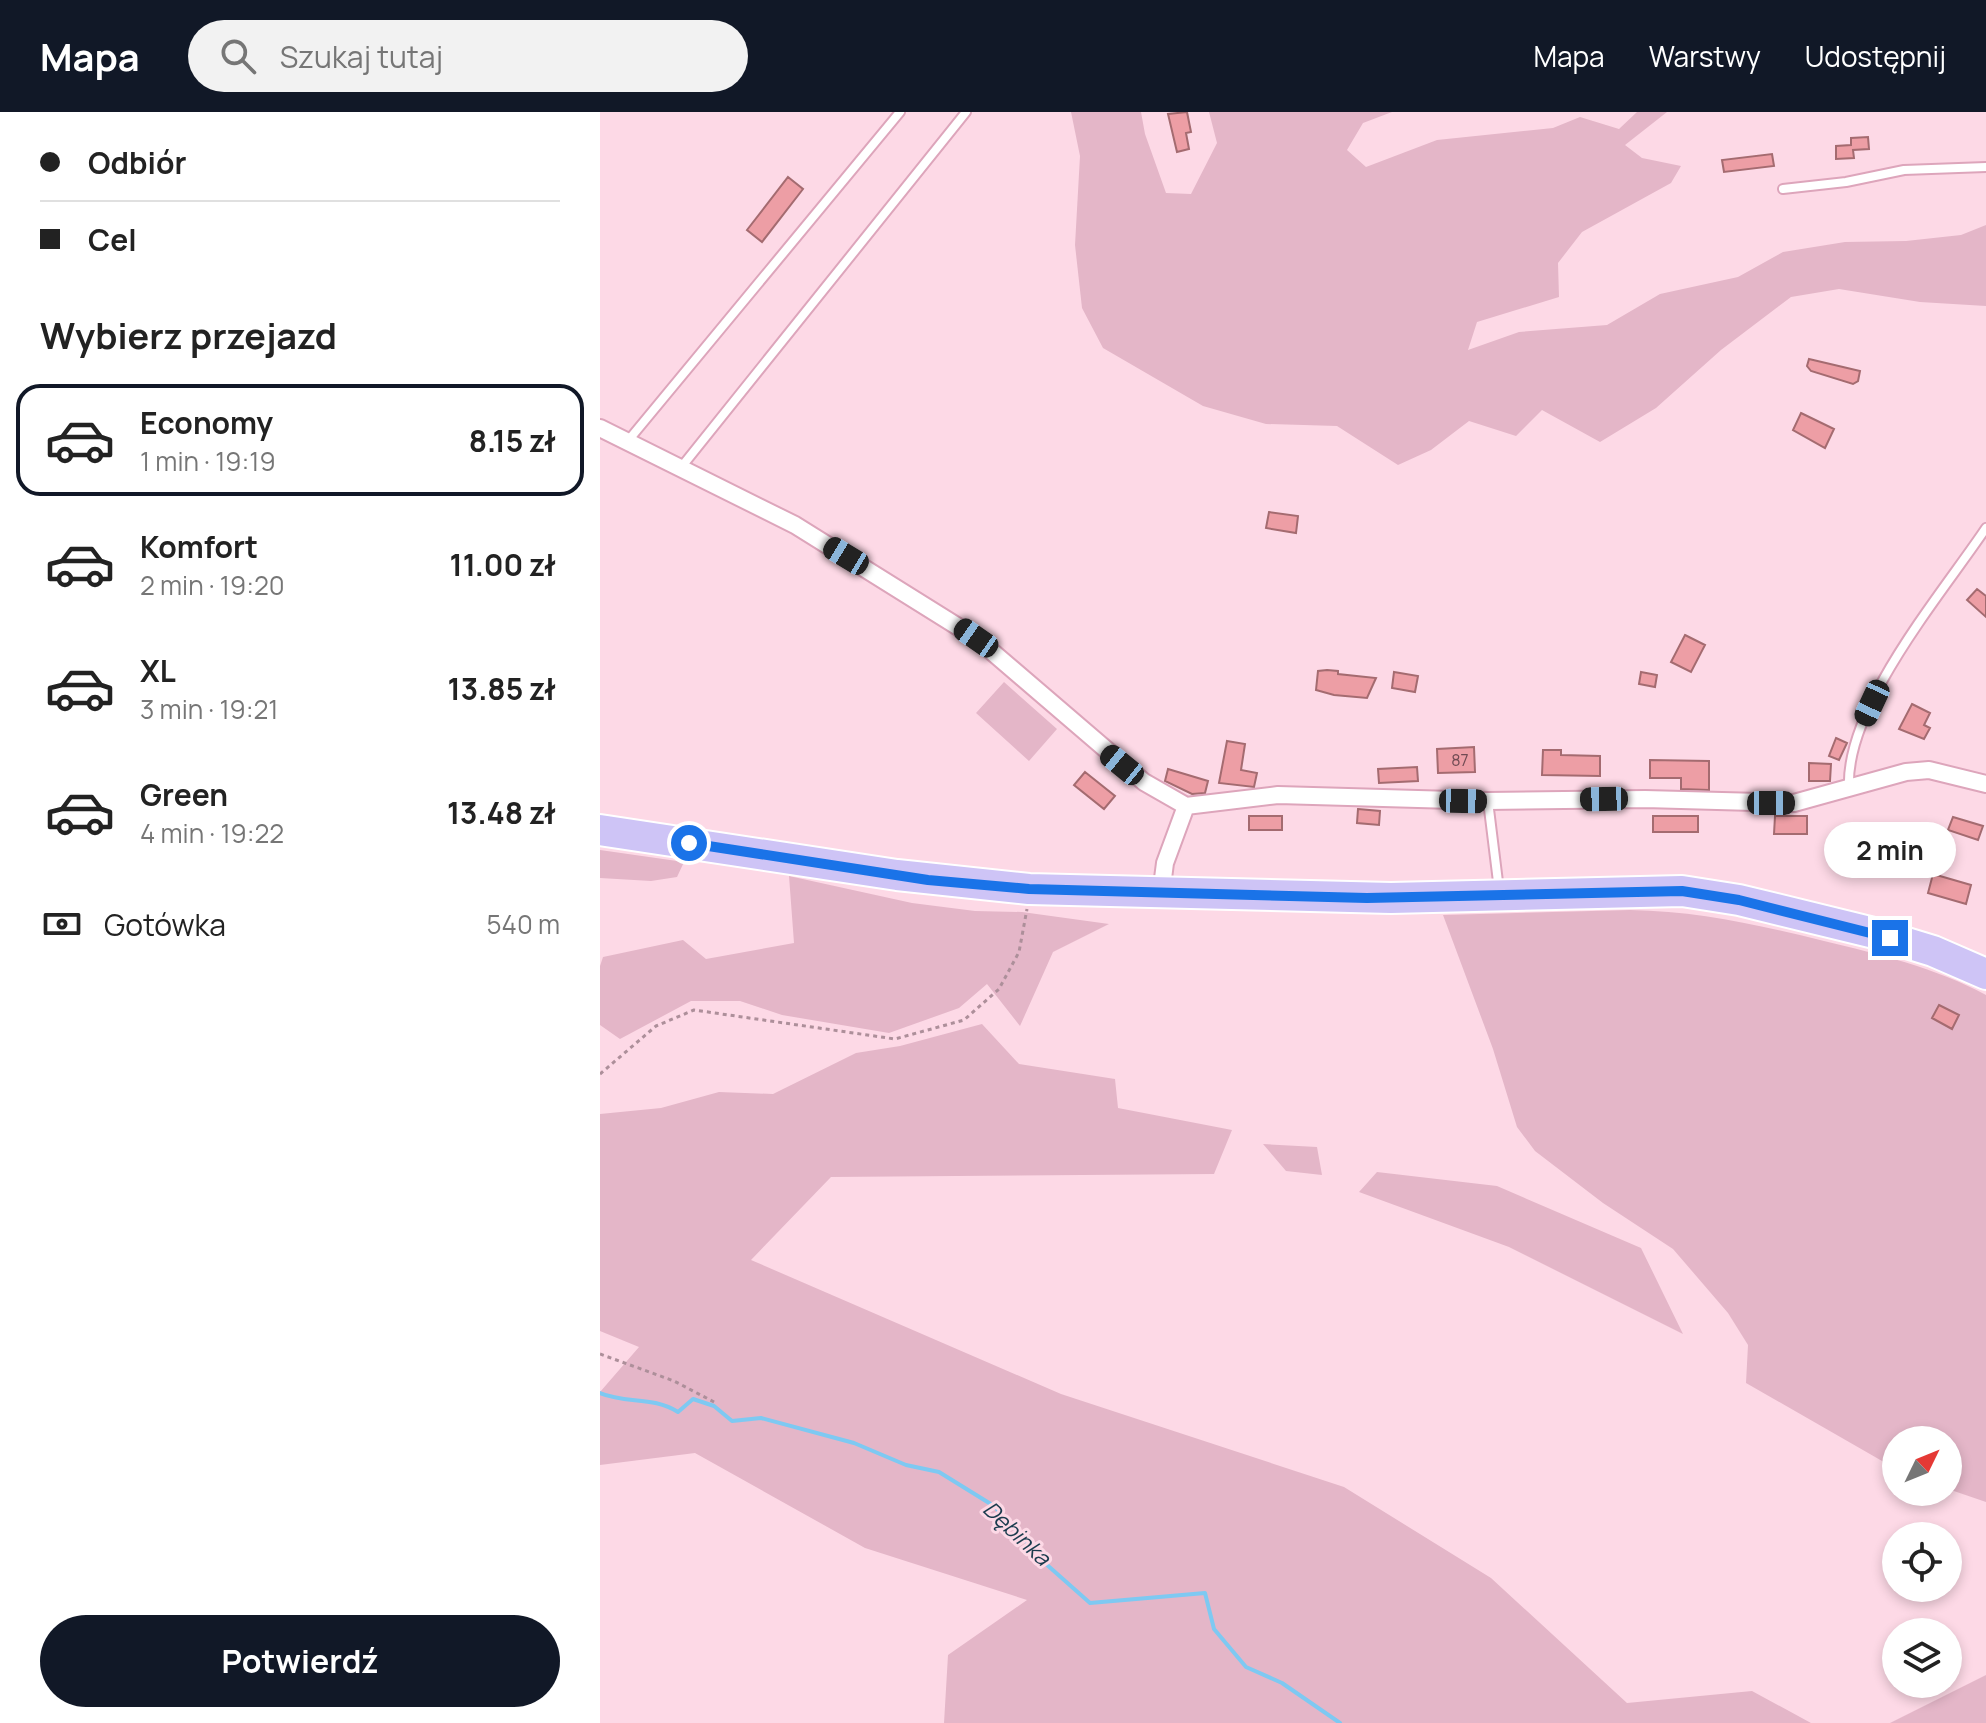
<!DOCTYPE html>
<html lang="pl">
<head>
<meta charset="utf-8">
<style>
	body { margin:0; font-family:Manrope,sans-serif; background:#f2f2f2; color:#222; height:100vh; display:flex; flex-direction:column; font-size:30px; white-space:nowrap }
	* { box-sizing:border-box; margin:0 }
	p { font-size:26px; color:#767676 }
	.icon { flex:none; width:44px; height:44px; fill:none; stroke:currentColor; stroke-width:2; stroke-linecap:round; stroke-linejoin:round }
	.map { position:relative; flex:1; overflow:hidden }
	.sheet { display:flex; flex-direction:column; background:#fff; width:600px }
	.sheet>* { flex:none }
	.hud { display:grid; align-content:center; height:176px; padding:0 40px; background:#fff }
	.needle { width:52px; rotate:47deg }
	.tools { position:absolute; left:1282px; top:1314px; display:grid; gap:16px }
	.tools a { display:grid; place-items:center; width:80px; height:80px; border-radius:50%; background:#fff; box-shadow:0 4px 12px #0003; font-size:40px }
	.end { position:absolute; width:36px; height:36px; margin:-18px; border:10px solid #1a73e8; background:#fff; box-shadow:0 0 0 4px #fff }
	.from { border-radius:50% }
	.bubble { position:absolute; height:56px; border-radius:28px; background:#fff; box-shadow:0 4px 12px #0003; font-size:26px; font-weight:700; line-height:56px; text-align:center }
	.car { position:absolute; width:24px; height:48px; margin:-24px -12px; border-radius:10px; box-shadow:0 0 6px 2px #0007; background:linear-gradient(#222 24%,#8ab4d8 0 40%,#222 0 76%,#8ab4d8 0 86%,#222 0) }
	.hud b { display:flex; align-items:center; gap:28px; height:76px; font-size:30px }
	.hud b+b { border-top:2px solid #e0e0e0 }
	.hud i { width:20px; height:20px; background:#222 }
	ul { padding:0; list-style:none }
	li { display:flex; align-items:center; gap:24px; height:112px; margin:0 16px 12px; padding:0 24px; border:4px solid transparent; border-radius:24px }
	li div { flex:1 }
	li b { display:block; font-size:30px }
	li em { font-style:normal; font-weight:700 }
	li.selected { border-color:#111827 }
	li>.icon { width:72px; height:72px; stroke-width:1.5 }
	h2 { padding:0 40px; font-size:36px; line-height:96px }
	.pay { display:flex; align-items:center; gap:20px; height:88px; padding:0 40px; font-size:30px }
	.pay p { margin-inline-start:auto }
	.primary-button { display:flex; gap:16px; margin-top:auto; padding:16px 40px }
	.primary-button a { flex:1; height:92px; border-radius:48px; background:#111827; color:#fff; font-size:32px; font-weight:700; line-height:92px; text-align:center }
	header { display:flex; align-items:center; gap:48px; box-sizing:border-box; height:112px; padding:0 40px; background:#111827; color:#fff }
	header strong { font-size:38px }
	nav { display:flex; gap:44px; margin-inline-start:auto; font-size:28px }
	.search { width:560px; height:72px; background:#f2f2f2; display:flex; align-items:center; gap:20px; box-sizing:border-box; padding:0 28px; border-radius:44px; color:#767676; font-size:30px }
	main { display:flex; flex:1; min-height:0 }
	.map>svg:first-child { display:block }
	.green { fill:#e4b6c8 }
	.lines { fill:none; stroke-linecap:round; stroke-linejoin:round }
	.stream { stroke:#7ec9f2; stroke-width:4 }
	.building { fill:#ed9ea5; stroke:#a46b70; stroke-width:2 }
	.lane-casing { stroke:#dda5bb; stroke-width:12 }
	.street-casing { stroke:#dda5bb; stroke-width:20 }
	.highway-casing { stroke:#fff; stroke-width:34 }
	.path { stroke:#ad8f9a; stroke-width:3; stroke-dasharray:4 4; stroke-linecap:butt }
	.lane { stroke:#fff; stroke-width:8 }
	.street { stroke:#fff; stroke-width:16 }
	.highway { stroke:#cec4f6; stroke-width:30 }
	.route { stroke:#1a73e8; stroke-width:10 }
	.labels { text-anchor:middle; stroke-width:6; stroke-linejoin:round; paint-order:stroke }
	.number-label { font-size:16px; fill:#704b53 }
	.water-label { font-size:22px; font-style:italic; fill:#1a3b4d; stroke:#fdd9e6 }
</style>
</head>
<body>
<header>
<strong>Mapa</strong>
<div class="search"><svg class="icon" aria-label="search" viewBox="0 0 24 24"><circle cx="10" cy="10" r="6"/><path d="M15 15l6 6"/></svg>Szukaj tutaj</div>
<nav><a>Mapa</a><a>Warstwy</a><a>Udostępnij</a></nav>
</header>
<main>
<section class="sheet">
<div class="hud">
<b><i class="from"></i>Odbiór</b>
<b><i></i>Cel</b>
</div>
<h2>Wybierz przejazd</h2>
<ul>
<li class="selected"><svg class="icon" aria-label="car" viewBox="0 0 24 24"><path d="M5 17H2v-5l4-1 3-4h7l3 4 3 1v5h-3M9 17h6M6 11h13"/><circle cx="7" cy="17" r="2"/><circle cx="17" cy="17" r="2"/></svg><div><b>Economy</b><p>1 min · 19:19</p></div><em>8.15 zł</em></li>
<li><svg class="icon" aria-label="car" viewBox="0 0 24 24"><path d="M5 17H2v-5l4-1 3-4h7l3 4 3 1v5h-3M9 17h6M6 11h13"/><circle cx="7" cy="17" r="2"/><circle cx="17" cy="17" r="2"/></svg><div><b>Komfort</b><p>2 min · 19:20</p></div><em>11.00 zł</em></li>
<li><svg class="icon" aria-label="car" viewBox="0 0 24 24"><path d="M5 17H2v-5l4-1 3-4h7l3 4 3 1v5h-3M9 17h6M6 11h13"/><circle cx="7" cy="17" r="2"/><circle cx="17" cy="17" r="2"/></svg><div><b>XL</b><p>3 min · 19:21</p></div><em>13.85 zł</em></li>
<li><svg class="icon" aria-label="car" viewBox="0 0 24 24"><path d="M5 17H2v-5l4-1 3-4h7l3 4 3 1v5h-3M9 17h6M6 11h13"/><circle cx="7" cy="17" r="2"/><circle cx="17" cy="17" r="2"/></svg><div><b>Green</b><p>4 min · 19:22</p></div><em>13.48 zł</em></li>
</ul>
<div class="pay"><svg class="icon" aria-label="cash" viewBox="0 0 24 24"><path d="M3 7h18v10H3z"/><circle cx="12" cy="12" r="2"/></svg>Gotówka<p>540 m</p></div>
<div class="primary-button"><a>Potwierdź</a></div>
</section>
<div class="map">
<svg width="1386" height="1611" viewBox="0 0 1386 1611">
	<rect width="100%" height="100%" fill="#fdd9e6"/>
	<path class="green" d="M471 0H541L545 22 566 81 591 82 617 31 609 0H792L763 11 747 38 766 55 837 28 953 16 980 5 1019 17 1037 0H1067L1025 33 1042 46 1081 54 1071 71 982 120 958 151 959 185 877 210 868 238 919 220 1007 213 1060 182 1138 165 1183 140 1245 130 1306 129 1361 123 1386 113V194L1320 190 1239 177 1191 185 1121 238 1056 296 1000 330 942 298 916 324 869 309 831 338 798 353 737 314 666 312 603 294 503 236 482 196 475 133 480 44Z
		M404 570 457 617 429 649 376 601Z
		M0 738 84 750 77 765 51 769 0 766Z
		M189 764 312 791 375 799 422 800 509 812 453 840 420 914 387 872 359 896 289 921 182 903 140 889H91L20 927 0 913V854L3 845 83 828 106 847 194 831Z
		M1030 798C1097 799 1159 813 1224 829 1279 842 1336 856 1386 883V1390L1348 1377V1328H1296V1357L1146 1271 1148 1233 1128 1201 1073 1137 1003 1091 935 1039 917 1015 893 937 843 803Z
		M382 912 419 952 515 967 518 996 632 1018 614 1062 231 1065 151 1148 461 1282 744 1375 891 1466 1027 1591 1152 1579 1211 1611H344L348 1543 427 1488 265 1436 95 1341 0 1353V1280L39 1235 0 1219V1002L61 996 119 980 173 982 256 941 300 934Z
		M663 1032 717 1035 722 1063 686 1059Z
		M777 1060 897 1074 1041 1136 1083 1222 909 1135 759 1080Z
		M1386 1563V1611H1290Z"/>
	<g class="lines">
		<path class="stream" d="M0 1281C26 1292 53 1284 78 1300L93 1287 114 1294 132 1309 161 1306 254 1331 306 1353 339 1360 394 1394 446 1452 490 1491 605 1481 614 1517 646 1555 682 1571 740 1611"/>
	</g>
	<path class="building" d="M587 0 591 20 586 21 589 37 577 40 568 2Z
		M1268 25 1269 37 1253 38 1254 46 1236 47V34L1251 33V26Z
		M1172 42 1174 54 1124 60 1122 48Z
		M188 65 203 77 162 130 147 118Z
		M1209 247 1260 259 1258 269 1253 272 1211 259 1207 254Z
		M1201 301 1234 317 1225 336 1193 318Z
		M669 400 698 404 696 421 666 416Z
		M1377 477 1386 484V505L1367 488Z
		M1085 523 1105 533 1091 560 1071 550Z
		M727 558 738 559V562L776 566 767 586 734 583 716 578 718 559Z
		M794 560 818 564 815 580 792 576Z
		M1041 560 1057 563 1055 575 1039 572Z
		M1312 592 1330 601 1324 613 1330 616 1324 627 1299 617Z
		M1236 626 1247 631 1239 648 1229 644Z
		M627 629 645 632 641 658 657 661 654 675 619 671Z
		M874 635 875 660 838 661 837 637Z
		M943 638H961V643L1000 644V664L942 663Z
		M1050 648 1109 649V678L1081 677V666H1050Z
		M1209 651 1231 652 1230 669H1209Z
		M817 655 818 669 779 671 778 657Z
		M568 657 608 669 605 681 592 682 565 669Z
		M485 660 515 684 504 697 474 673Z
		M758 697 780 699 779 713 757 711Z
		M649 704H682V718H649Z
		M1053 704H1098V720H1053Z
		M1175 704H1207V722H1174Z
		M1353 705 1383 714 1378 728 1348 718Z
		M1333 762 1371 773 1366 792 1328 781Z
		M1339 893 1359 903 1352 917 1332 906Z"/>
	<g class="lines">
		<defs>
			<path id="lane" d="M1183 77 1246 70 1304 58 1386 55
				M27 330 300 0
				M79 358 366 0
				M1249 676C1245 595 1341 483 1386 416
				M888 689 899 778"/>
			<path id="street" d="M0 316 195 413 376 526 544 670 586 694
				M561 782 565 751 586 694 678 683 888 689 1045 687 1194 691 1306 660 1329 658 1386 672"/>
			<path id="highway" d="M0 718 297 763 429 777 791 786 1082 779 1139 788 1274 821 1333 839 1386 862"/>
		</defs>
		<use href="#lane" class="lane-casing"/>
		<use href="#street" class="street-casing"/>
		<use href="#highway" class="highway-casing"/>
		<path class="path" d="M0 962 56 914 94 898 295 927 364 908 399 877 419 840 427 797
			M0 1242 74 1269 116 1291"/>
		<use href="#lane" class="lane"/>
		<use href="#street" class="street"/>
		<use href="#highway" class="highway"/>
	</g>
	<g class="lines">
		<path class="route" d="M89 731 328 768 429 777 767 786 1082 779 1139 788 1290 826"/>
	</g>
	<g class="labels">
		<g class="number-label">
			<text x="860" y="654">87</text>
		</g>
		<g class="water-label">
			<text transform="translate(417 1421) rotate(43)" y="8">Dębinka</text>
		</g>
	</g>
</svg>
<div class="tools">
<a><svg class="needle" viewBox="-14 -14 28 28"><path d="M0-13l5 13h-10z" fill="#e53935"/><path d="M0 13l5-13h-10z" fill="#767676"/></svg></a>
<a><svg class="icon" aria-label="locate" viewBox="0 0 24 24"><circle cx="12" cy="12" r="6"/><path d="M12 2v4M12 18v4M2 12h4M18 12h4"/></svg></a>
<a><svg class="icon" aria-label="layers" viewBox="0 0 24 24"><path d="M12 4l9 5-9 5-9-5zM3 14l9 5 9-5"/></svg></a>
</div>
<i class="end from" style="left:89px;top:731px"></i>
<i class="end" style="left:1290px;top:826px"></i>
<div class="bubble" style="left:1224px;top:710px;width:132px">2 min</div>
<i class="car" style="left:246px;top:444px;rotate:301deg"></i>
<i class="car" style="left:376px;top:526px;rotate:305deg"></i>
<i class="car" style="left:1272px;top:591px;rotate:205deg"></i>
<i class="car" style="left:522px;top:653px;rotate:309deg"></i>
<i class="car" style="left:1004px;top:687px;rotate:269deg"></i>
<i class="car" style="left:863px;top:689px;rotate:91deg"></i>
<i class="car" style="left:1171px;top:691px;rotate:90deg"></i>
</div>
</main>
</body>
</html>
